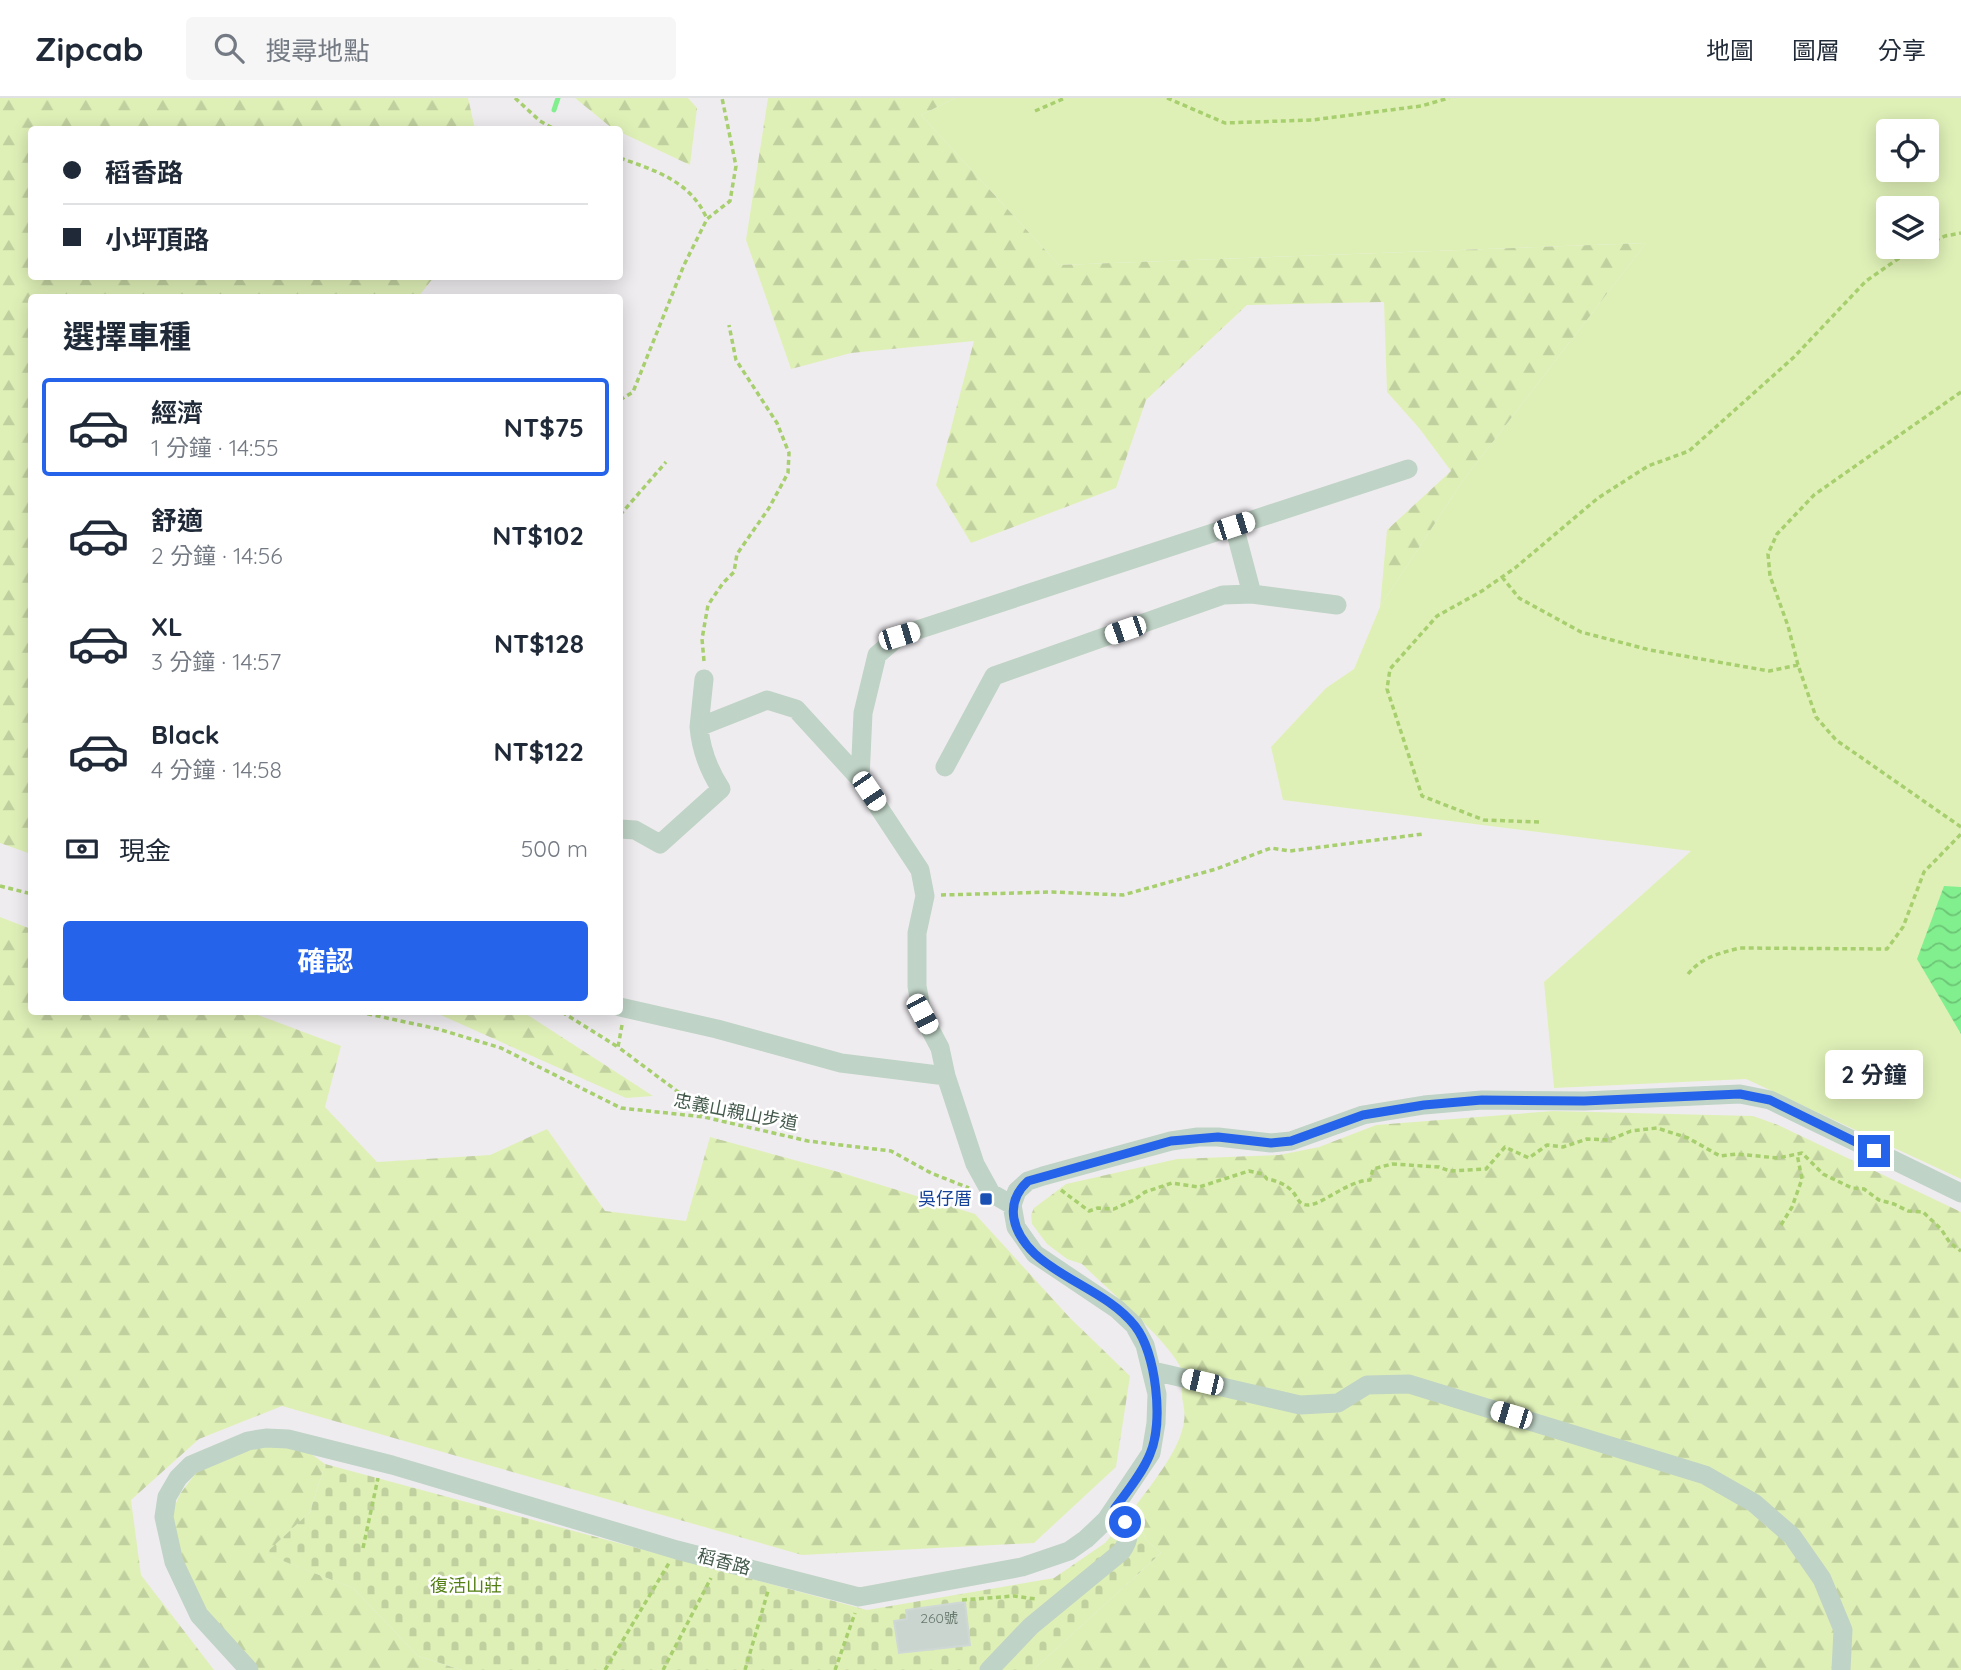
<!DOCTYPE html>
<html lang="zh-TW">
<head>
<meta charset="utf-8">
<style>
	body { margin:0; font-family:Quicksand,"Noto Sans TC",sans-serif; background:#f6f6f7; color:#1f2937; height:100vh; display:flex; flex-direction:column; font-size:26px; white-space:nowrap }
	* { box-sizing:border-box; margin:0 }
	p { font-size:23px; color:#747a83 }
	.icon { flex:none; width:38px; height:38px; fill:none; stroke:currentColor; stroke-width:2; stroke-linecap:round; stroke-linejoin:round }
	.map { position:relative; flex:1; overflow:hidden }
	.side { position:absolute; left:28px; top:196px; width:595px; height:721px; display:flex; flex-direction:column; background:#fff; border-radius:7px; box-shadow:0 4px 18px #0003 }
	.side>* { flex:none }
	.hud { position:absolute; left:28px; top:28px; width:595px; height:154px; border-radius:7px; box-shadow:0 4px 18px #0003; display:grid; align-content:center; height:154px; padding:0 35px; background:#fff }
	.buttons { position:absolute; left:1876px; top:21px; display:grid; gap:14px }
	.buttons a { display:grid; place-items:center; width:63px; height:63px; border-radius:7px; background:#fff; box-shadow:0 4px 18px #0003; font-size:35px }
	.end { position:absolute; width:32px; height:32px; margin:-16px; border:9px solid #2563eb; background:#fff; box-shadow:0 0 0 4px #fff }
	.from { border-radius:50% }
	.bubble { position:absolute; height:49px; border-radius:7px; background:#fff; box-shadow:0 4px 18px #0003; font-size:23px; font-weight:700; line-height:49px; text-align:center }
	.car { position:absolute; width:21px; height:42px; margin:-21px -10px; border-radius:9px; box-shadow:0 0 5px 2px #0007; background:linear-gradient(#fff 24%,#345 0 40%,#fff 0 76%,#345 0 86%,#fff 0) }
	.hud b { display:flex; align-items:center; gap:24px; height:66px; font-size:26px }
	.hud b+b { border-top:2px solid #e0e1e3 }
	.hud i { width:18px; height:18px; background:#1f2937 }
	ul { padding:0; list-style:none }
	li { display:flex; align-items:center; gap:21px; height:98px; margin:0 14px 10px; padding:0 21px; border:4px solid transparent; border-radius:7px }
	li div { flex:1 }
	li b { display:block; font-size:26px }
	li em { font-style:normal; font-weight:700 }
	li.current { border-color:#2563eb }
	li>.icon { width:63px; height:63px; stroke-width:1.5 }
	h2 { padding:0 35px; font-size:32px; line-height:84px }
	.pay { display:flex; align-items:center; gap:18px; height:77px; padding:0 35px; font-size:26px }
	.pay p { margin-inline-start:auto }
	.primary-button { display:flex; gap:14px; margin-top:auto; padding:14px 35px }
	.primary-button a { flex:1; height:80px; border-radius:7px; background:#2563eb; color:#fff; font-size:28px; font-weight:700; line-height:80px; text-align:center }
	header { display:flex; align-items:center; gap:42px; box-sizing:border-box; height:98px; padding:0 35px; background:#fff; border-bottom:2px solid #e0e1e3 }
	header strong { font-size:33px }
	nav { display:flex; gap:38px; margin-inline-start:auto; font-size:24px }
	.search { width:490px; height:63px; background:#f6f6f7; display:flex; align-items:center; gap:18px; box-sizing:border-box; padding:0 24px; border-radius:7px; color:#747a83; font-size:26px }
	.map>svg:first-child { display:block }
	.grass { fill:#dff0b7; fill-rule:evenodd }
	.forest { fill:url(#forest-firs) }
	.cemetery { fill:url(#cemetery-stones) }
	.water { fill:url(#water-waves) }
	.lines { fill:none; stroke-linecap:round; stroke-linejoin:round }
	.stream { stroke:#82ef8e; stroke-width:5 }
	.building { fill:#cbd5d0; stroke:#d0d8d5; stroke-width:2 }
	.path { stroke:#a7cf6e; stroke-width:3.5; stroke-dasharray:5 3.5; stroke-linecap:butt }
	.minor { stroke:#bfd3c6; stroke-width:19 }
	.route { stroke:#2563eb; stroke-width:9 }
	.transit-dot { fill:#1a4fb4; stroke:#fff; stroke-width:2.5 }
	.labels { text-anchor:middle; stroke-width:5; stroke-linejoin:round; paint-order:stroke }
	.number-label { font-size:14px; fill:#66796d }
	.street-label { font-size:18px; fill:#445a4c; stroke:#fff }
	.transit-label { font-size:18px; fill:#164399; stroke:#fff; text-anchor:end }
	.park-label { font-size:18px; fill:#527e12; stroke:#fff }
</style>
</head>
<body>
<header>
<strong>Zipcab</strong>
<div class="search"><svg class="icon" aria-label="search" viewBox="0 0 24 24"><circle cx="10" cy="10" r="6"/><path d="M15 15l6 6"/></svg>搜尋地點</div>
<nav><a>地圖</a><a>圖層</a><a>分享</a></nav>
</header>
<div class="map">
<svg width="1961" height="1572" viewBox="0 0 1961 1572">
	<defs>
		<pattern id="forest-firs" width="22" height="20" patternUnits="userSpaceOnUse" patternTransform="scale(1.75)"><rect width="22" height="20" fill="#dff0b7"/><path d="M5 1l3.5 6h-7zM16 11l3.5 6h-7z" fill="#c1d09f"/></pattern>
		<pattern id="cemetery-stones" width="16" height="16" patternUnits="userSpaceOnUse" patternTransform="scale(1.75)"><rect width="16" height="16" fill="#dff0b7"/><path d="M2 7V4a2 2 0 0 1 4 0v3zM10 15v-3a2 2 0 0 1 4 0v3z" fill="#c1d09f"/></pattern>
		<pattern id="water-waves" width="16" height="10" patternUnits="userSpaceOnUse" patternTransform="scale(1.75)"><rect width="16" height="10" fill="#82ef8e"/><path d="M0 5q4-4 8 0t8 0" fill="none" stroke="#6cc576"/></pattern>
	</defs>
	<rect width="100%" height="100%" fill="#efecef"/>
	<path class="grass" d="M955 0H1961V1081L1746 981 1554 990 1544 884 1691 753 1283 702 1271 649 1326 590 1354 571 1380 509 1462 384 1646 145 1059 167 921 17ZM1888 33H1927V72H1888ZM1888 110H1927V149H1888Z"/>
	<path class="forest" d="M0 0H468L475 31 32 32V178L434 179 418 199 32 200 31 756 0 745Z
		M575 0H688L697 10 690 67 620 34V32L613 31Z
		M768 0H955L921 17 1059 167 1646 145 1462 384 1380 509 1387 432 1451 373 1419 330 1387 294 1384 204 1247 207 1146 302 1116 390 971 445 936 387 974 243 851 255 791 271 746 142Z
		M0 819 31 831 32 914H250L341 948 325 1009 377 1064 490 1057 547 1031 605 1113 686 1123 710 1039 842 1075 975 1116 1070 1220 1130 1278 1116 1369 1034 1445 802 1457 282 1308 199 1341 131 1402 141 1477 214 1572H0Z
		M434 914H523L653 998 626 1000Z
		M1553 1013 1753 1018 1778 1027 1961 1114V1572H1033L1161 1455 1146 1442 1134 1410C1151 1387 1181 1351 1184 1323 1186 1313 1182 1305 1182 1296 1181 1289 1185 1282 1183 1275 1175 1248 1105 1189 1082 1166L1067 1161 1047 1146 1032 1126 1031 1117 1034 1110 1066 1086 1177 1061 1279 1057 1319 1049 1376 1027Z
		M291 1341 325 1366 310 1414 266 1456 353 1490 418 1558 462 1572H250L210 1520 166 1428 180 1396 198 1372 266 1345Z"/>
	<path class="cemetery" d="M325 1366 867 1512 1054 1480 1105 1445 1134 1410 1146 1442 1161 1455 1033 1572H462L418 1558 353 1490 265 1456 310 1414Z"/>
	<path class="water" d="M1944 788 1961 789V936L1917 861Z"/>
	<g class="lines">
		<path class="stream" d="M554 12 558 0"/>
	</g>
	<path class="building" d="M965 1504 970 1547 899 1555 894 1523 907 1521 906 1512Z"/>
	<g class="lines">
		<path class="path" d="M515 0 540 23 556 32
			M1167 0 1225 25 1312 22 1421 8 1449 0
			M1035 13 1065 0
			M620 60C654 72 691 83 707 121
			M1927 146 1945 138 1961 135
			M1961 294 1814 397 1777 436 1768 456 1770 478 1788 528 1798 567 1816 619 1836 642 1961 729
			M620 302 633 294 684 167 707 121 730 103 736 68 722 0
			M620 417 666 364
			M1502 479 1519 500 1581 534 1650 552 1769 573 1798 567
			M704 563 702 541 708 507 723 485 734 474 737 456 769 410 788 375 789 355 777 325 736 262 729 227
			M1539 724 1484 722 1422 698 1387 591 1390 571 1437 518 1482 493 1515 470 1598 400 1648 368 1689 353 1794 259 1866 183 1905 156 1922 149
			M0 788 32 796
			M941 797 1052 794 1123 797 1216 771 1271 750 1290 753 1423 736
			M1688 876C1702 859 1720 855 1740 850L1887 851 1903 829 1924 774 1961 736
			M359 914 438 931 501 950 621 1010 704 1019 808 1043 891 1053 931 1075 969 1090
			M562 914 618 949
			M622 927 618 949 681 996 703 1017
			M1061 1092 1089 1113 1098 1110 1114 1111 1134 1102 1145 1094 1172 1085 1199 1089 1249 1073 1263 1076 1267 1081C1275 1082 1287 1087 1292 1093 1298 1099 1298 1107 1308 1107 1322 1107 1347 1083 1370 1082L1373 1071 1392 1066 1439 1069 1450 1073 1486 1071 1505 1049 1529 1060 1547 1047 1563 1049 1587 1041 1609 1042 1631 1033 1657 1030 1688 1040 1720 1058 1737 1056 1778 1060 1802 1055 1823 1076 1852 1090 1864 1091 1879 1102 1894 1106 1908 1113 1923 1114 1941 1131 1950 1145 1961 1153
			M1781 1127 1792 1109 1802 1081 1797 1056
			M363 1450 378 1380
			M962 1502 1014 1498 1036 1501
			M605 1572 669 1465
			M663 1572 711 1480
			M745 1572 768 1493
			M835 1572 855 1515"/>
		<path class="minor" d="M1252 496 1337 507
			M704 581 699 629 767 602 796 611 860 681
			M945 669 994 578 1223 497 1252 496 1234 428
			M620 731 635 732 660 746 721 691C708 671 701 652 699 629
			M620 909 717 931 841 965 946 978 975 1066 991 1095 1012 1107
			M946 978 940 950 922 916 917 888V835L925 798 920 772 860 681 863 615 877 557 899 538 1408 371
			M1153 1273 1300 1307 1338 1305 1367 1287 1409 1286 1705 1377 1754 1405 1792 1438 1822 1481 1843 1532 1841 1572
			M249 1572 199 1517 174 1464 164 1419 167 1399 178 1380 191 1367 248 1343 266 1340 288 1341 392 1367 677 1452 859 1499 1022 1469 1069 1453 1086 1441 1106 1422 1151 1355 1156 1325 1157 1296 1145 1247 1134 1227 1117 1211 1035 1156 1016 1129 1012 1107 1017 1093 1028 1083 1043 1078 1171 1043 1198 1039H1218L1271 1045 1291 1043 1363 1017 1424 1007 1482 1002 1584 1003 1740 996 1770 1002 1961 1095
			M989 1572 1031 1528 1121 1454C1135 1435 1126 1427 1116 1410"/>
	</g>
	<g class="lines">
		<path class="route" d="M1125 1424 1115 1410C1127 1394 1143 1374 1150 1356 1164 1324 1156 1255 1135 1228 1110 1196 1064 1183 1035 1156 1013 1135 1003 1106 1028 1083L1171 1043 1218 1039 1271 1045 1291 1043 1363 1017 1424 1007 1482 1002 1584 1003 1740 996 1770 1002 1874 1053"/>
	</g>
	<rect class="transit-dot" x="979" y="1094" width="14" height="14" rx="3.5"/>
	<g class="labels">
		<g class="number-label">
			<text x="939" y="1525">260號</text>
		</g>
		<g class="street-label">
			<text transform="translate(736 1014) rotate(11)" y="6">忠義山親山步道</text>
			<text transform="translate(724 1464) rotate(15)" y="6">稻香路</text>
		</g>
		<g class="transit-label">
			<text x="972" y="1107">吳仔厝</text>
		</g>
		<g class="park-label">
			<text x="466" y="1494">復活山莊</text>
		</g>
	</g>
</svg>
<div class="buttons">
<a><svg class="icon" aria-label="locate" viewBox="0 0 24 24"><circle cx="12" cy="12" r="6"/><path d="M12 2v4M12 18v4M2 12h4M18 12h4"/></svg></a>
<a><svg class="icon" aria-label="layers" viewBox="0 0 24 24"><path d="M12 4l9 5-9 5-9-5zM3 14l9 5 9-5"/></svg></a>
</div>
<i class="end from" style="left:1125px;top:1424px"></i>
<i class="end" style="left:1874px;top:1053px"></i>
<div class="bubble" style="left:1825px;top:952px;width:98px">2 分鐘</div>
<i class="car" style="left:1234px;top:428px;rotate:72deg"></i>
<i class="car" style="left:1125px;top:532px;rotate:251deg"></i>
<i class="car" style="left:899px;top:538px;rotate:73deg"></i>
<i class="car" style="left:869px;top:693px;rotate:146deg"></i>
<i class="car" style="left:922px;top:916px;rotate:152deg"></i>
<i class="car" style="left:1202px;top:1284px;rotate:283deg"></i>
<i class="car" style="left:1511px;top:1317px;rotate:287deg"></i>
<div class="hud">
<b><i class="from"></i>稻香路</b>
<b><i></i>小坪頂路</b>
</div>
<section class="side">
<h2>選擇車種</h2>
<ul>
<li class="current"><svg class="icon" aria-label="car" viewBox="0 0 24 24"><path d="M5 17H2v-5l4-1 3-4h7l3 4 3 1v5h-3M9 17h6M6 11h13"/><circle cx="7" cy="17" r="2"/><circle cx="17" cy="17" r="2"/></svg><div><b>經濟</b><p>1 分鐘 · 14:55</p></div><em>NT$75</em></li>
<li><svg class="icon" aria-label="car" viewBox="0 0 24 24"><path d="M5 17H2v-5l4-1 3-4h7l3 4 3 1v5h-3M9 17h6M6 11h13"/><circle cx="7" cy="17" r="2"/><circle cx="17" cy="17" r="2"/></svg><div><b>舒適</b><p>2 分鐘 · 14:56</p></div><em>NT$102</em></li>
<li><svg class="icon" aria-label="car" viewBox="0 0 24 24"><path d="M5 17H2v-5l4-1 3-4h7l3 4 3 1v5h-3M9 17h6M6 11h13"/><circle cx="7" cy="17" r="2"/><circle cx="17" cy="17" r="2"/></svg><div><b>XL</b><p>3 分鐘 · 14:57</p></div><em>NT$128</em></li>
<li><svg class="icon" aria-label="car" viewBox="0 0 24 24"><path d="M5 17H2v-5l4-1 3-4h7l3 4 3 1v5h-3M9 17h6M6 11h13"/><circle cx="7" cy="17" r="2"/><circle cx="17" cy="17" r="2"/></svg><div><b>Black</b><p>4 分鐘 · 14:58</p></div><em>NT$122</em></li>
</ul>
<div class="pay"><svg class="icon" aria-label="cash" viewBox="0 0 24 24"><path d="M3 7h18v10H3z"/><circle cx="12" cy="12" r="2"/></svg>現金<p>500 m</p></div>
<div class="primary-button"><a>確認</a></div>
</section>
</div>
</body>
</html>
